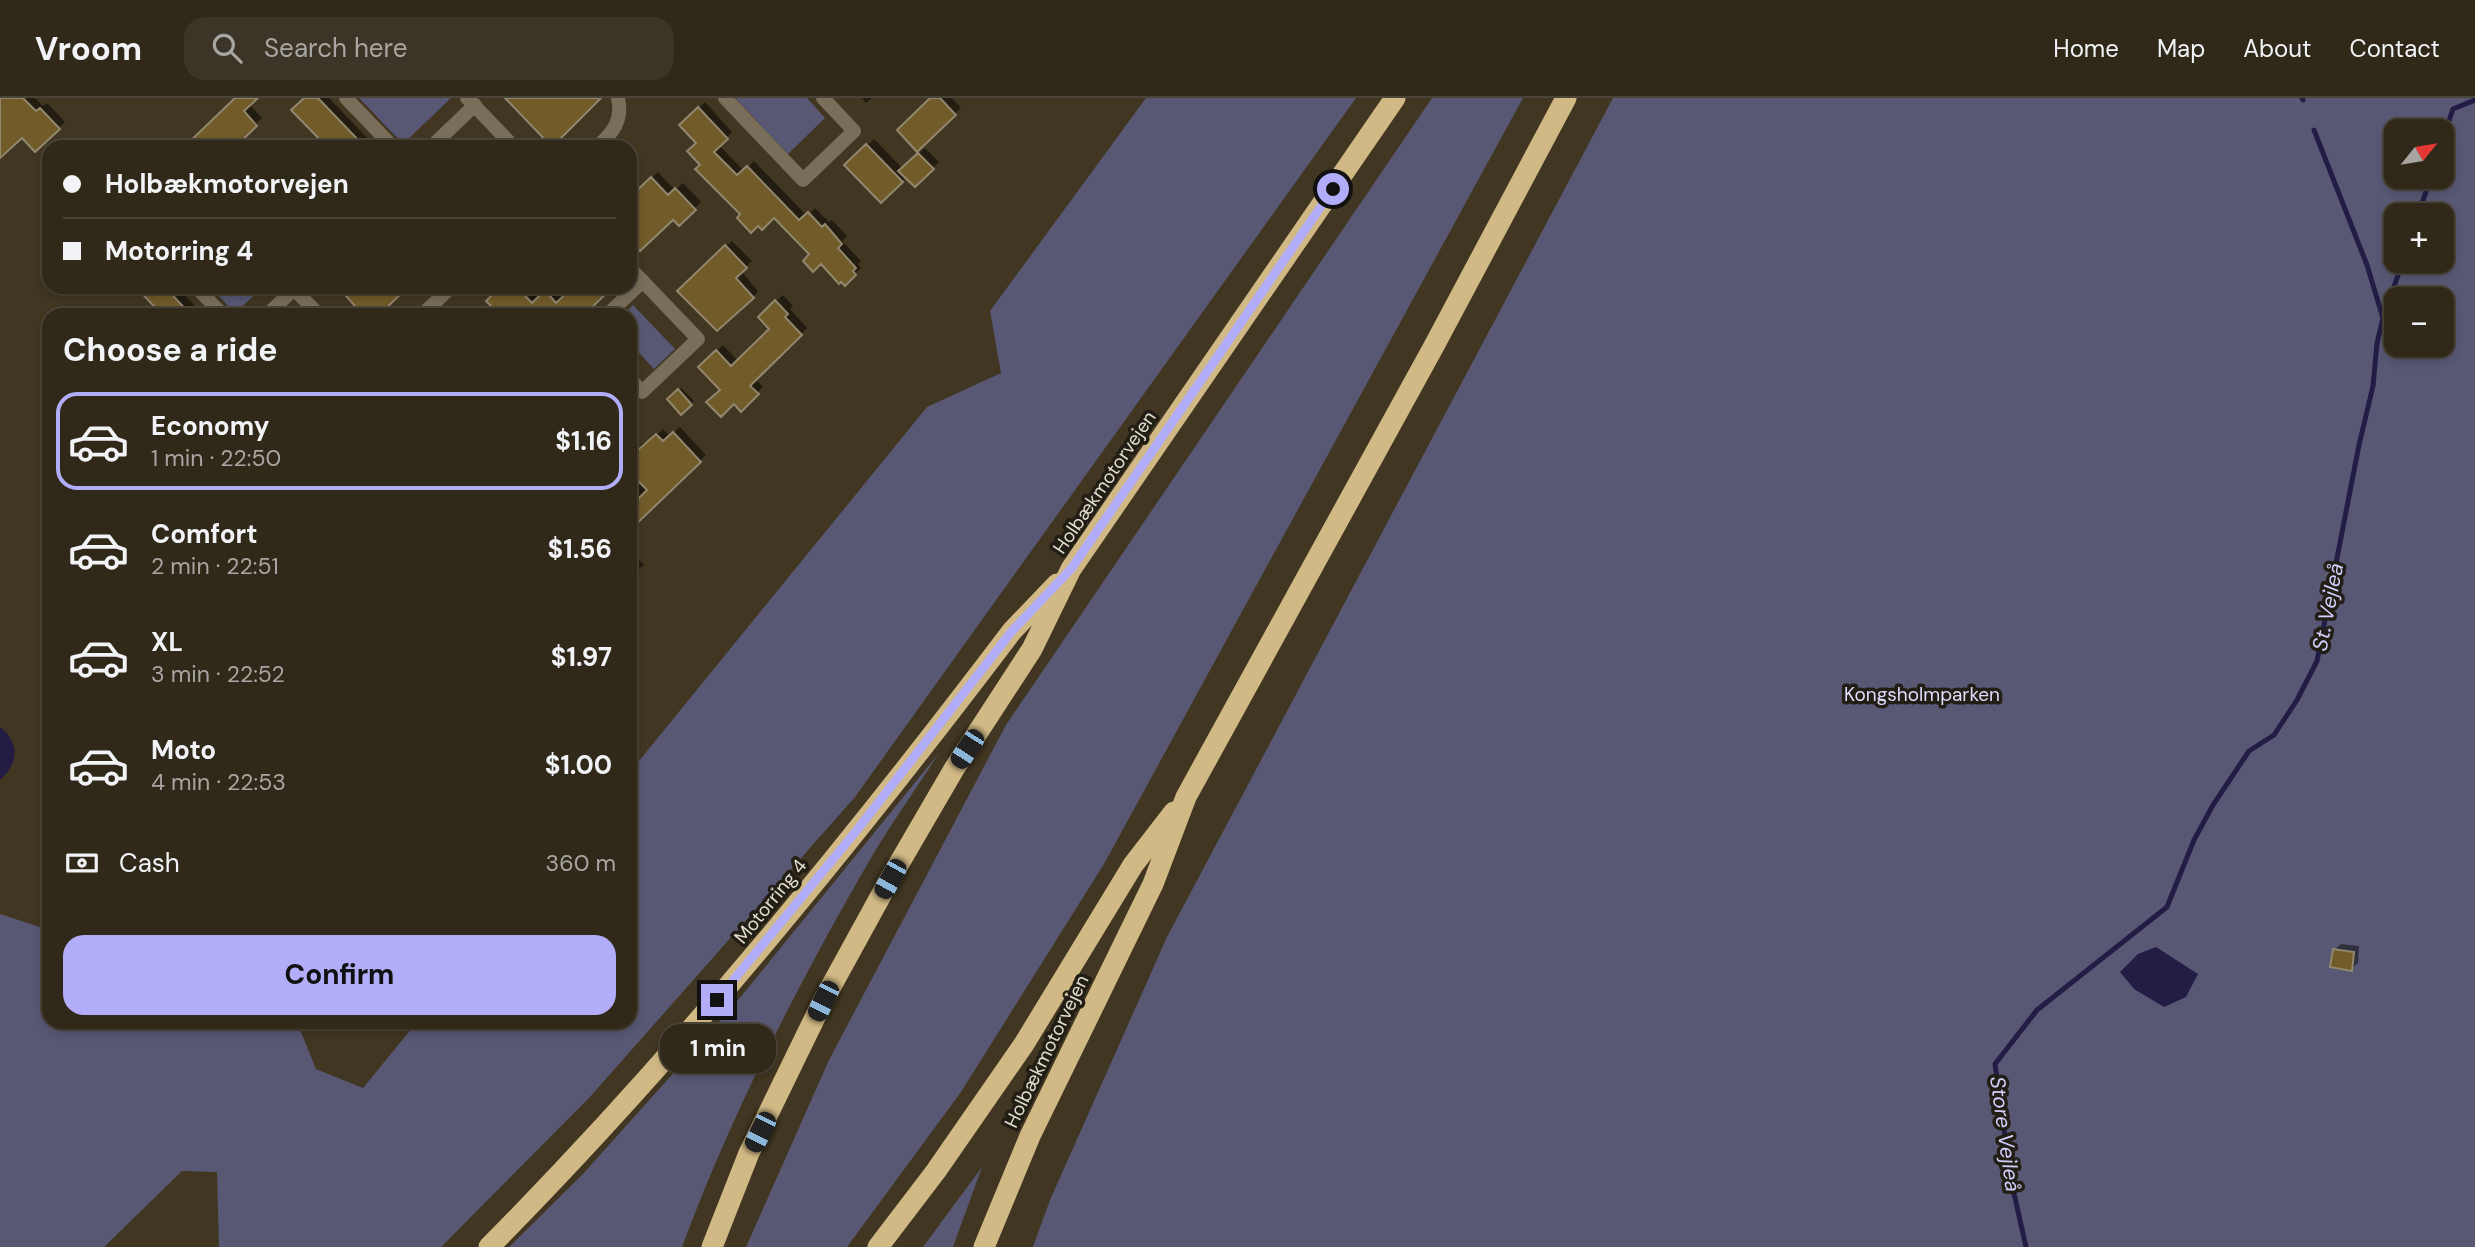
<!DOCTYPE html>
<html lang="en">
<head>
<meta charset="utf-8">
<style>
	body { margin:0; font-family:"DM Sans",sans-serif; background:#3c3426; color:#f1f3f6; height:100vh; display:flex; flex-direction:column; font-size:26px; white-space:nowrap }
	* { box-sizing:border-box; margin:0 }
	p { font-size:23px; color:#a8a6a2 }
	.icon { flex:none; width:38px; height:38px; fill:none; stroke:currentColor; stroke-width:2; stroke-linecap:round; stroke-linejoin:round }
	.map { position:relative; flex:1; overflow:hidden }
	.panel { position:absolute; left:42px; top:210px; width:595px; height:721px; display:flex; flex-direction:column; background:#302819; border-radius:21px; box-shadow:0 4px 10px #0003,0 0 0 2px #4b4438 }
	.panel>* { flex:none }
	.hud { position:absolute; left:42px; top:42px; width:595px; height:154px; border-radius:21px; box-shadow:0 4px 10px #0003,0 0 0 2px #4b4438; display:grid; align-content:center; height:154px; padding:0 21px; background:#302819 }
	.needle { width:46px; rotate:60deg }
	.buttons { position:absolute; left:2384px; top:21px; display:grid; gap:14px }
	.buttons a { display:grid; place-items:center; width:70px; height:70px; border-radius:14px; background:#302819; box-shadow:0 4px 10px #0003,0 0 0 2px #4b4438; font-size:35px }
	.end { position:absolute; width:32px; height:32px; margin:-16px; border:9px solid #b2adf9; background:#111; box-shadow:0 0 0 4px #111 }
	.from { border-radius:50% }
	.bubble { position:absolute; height:49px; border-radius:21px; background:#302819; box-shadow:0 4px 10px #0003,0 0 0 2px #4b4438; font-size:23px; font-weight:700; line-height:49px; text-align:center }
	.car { position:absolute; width:21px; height:42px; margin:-21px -10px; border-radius:9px; box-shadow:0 0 5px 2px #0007; background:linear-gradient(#222 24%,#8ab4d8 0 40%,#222 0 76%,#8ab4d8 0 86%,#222 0) }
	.hud b { display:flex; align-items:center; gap:24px; height:66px; font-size:26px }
	.hud b+b { border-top:2px solid #4b4438 }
	.hud i { width:18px; height:18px; background:#f1f3f6 }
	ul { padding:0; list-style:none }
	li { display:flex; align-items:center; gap:21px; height:98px; margin:0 14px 10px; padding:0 7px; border:4px solid transparent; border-radius:21px }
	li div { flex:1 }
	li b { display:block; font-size:26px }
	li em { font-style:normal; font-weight:700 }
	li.active { border-color:#b2adf9 }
	li>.icon { width:63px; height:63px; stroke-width:1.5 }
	h2 { padding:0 21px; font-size:32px; line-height:84px }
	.pay { display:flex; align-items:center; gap:18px; height:77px; padding:0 21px; font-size:26px }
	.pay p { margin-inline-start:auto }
	.action { display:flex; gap:14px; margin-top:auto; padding:14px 21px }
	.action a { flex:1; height:80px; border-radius:21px; background:#b2adf9; color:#111; font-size:28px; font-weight:700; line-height:80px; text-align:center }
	header { display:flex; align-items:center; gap:42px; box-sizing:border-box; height:98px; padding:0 35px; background:#302819; border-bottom:2px solid #4b4438 }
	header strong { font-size:33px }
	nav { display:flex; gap:38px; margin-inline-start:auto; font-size:24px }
	.search { width:490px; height:63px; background:#3c3426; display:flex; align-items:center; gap:18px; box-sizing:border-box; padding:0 24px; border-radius:21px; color:#a8a6a2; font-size:26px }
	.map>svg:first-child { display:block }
	.green { fill:#595874; fill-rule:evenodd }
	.water { fill:#231d46 }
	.shadow { fill:#0007 }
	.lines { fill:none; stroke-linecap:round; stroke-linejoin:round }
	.stream { stroke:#231d46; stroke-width:5 }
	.building { fill:#715b29; stroke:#91866e; stroke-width:2 }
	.minor { stroke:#786e5a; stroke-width:14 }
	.motorway { stroke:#d1b985; stroke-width:21 }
	.route { stroke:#b2adf9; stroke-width:9 }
	.labels { text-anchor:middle; stroke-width:7; stroke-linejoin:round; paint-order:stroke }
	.street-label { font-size:19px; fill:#e2dccf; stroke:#221e15 }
	.park-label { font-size:19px; fill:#dddcfb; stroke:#221e15 }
	.water-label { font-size:21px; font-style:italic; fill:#d1cffc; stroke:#221e15 }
</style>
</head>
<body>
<header>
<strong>Vroom</strong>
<div class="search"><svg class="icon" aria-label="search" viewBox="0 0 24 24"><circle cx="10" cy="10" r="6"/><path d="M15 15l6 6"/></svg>Search here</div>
<nav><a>Home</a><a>Map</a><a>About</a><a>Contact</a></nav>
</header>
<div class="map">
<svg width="2475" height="1149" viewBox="0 0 2475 1149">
	<rect width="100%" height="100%" fill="#403621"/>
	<path class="green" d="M359 0H451L403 46Z
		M738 0H807L825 20 788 56 736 1Z
		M1146 0H1356L855 699 589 1000 441 1149H219L217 1074 182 1073 104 1149H0V816L49 832V924H297L316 971 363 990 417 924H630V674L927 309 1001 275 990 213Z
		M1432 0H1523L1104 766 961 994 847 1149H746L829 962 1006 627Z
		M1613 0H2475V1149H1033L1050 1102 1167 839ZM2396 33H2441V79H2396ZM2396 117H2441V163H2396ZM2396 201H2441V247H2396Z
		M210 189H263L235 215Z
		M633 207 675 251 654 271 630 245V217H623Z
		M939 655C918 688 895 720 875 753 801 880 733 1012 682 1149H509L582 1077 730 912Z
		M982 1069 953 1149H923Z"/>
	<path class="water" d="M0 629C21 645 18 666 0 682Z
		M2156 849 2198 876 2186 899 2164 909 2134 891 2120 874 2138 856Z"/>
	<path class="shadow" d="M0 0H35L43 8 47 5 65 24 35 51 22 37 0 50Z
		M237 0H256L249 6 262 20 237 44 232 39 221 49H186Z
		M306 0H329L376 49H329Z
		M862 0H872L866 5Z
		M932 0H952L961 10 917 52Z
		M705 4 732 34 719 47 744 73 754 63 807 118 815 110 829 124 832 122 847 138 842 143 861 163 858 166 861 170 845 185 812 156 774 117 743 116 702 67 698 44 681 27Z
		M874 41 903 71 925 50 939 64 915 87 906 79 881 103 847 67Z
		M658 74 675 92 683 85 701 104 679 126 673 119 630 140V116L639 92Z
		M732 143 752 163 741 173 758 193 753 199 679 193Z
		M138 189H176L197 210 192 217H165Z
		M502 189H529L539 200 550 189H553L563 200 575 189H610L581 217H508Z
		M783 197 793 208 790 211 807 230 755 280 763 289 741 311 700 269 723 247 738 263 771 231 760 219Z
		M681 290 694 303 682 314 669 301Z
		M680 329 706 357 645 415 647 416 630 433V347L632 345 637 351 643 345 646 347 663 331 670 338Z
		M630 453 644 467 635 475 639 479 630 488Z
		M2341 846 2359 848 2358 865 2351 871 2334 852Z"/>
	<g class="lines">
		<path class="stream" d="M2302 0 2303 2
			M2441 46 2453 11 2475 2
			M2418 117 2431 79
			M2383 220 2403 163
			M2026 1149 2011 1082 1995 966 2037 912 2167 809 2194 742 2213 707 2249 653 2274 637 2297 602 2317 563 2359 347 2373 288 2377 245 2383 220 2367 167 2314 32"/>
	</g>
	<path class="building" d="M0 0H23L36 13 40 10 60 31 35 54 22 40 0 60Z
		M235 0H258L244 13 257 28 237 47 231 41 223 49H184Z
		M304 0H318L365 49H327L291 12Z
		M505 0H601L552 49Z
		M930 0H940L956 17 917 54 897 32Z
		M698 9 728 41 714 54 737 77 747 68 799 122 808 114 822 129 825 126 842 146 838 150 856 170 853 173 856 177 845 188 841 184 839 186 821 166 813 174 803 163 809 156 774 120 762 132 758 128 751 135 737 120 740 116 695 71 700 67 687 53 696 45 679 27Z
		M866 46 903 84 881 105 844 67Z
		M918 55 934 71 915 89 898 73Z
		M651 79 668 97 675 90 696 112 679 128 673 122 640 153 630 143V99Z
		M725 147 747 170 736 180 754 200 717 233 677 193Z
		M136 189H165L191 217H162Z
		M338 189H408L379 217H363Z
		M500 189H517L532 205 545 192 556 205 573 189H613L584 217H500L486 203Z
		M775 202 788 216 785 219 802 237 750 288 759 296 741 314 734 306 721 319 706 304 720 292 698 269 716 252 731 268 769 231 758 219Z
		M678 291 692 307 681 317 667 301Z
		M673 334 701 364 630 432V409L647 392 630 375V344L638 352 656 336 663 343Z
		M2333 851 2354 854 2352 873 2330 869Z"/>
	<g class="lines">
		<path class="minor" d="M346 0 393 49
			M467 0 514 49
			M725 0 803 82 854 33 823 0
			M431 49 475 7
			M597 49C613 35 623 22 618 0
			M630 170 698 241 642 294 630 281
			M196 189 223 217
			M292 189 319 217
			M267 217 294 191
			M422 217 451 189
			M607 217 643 183"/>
		<path class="motorway" d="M489 1149C679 957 849 748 1012 533L1057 486
			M712 1149 749 1055 823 903 890 781 954 671 1032 551 1071 471 1395 0
			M878 1149 936 1073 1024 946 1133 767 1174 714
			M984 1149 1030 1038 1153 786 1186 699 1434 248 1566 0"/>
	</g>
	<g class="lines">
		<path class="route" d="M717 902 857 732 1012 533 1071 471 1333 91"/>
	</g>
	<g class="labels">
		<g class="street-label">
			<text transform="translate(1104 384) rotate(-56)" y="7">Holbækmotorvejen</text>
			<text transform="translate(770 803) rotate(-51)" y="7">Motorring 4</text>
			<text transform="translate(1046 953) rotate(-64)" y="7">Holbækmotorvejen</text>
		</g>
		<g class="park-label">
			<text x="1922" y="603">Kongsholmparken</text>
		</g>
		<g class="water-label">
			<text transform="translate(2328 509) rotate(-79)" y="7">St. Vejleå</text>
			<text transform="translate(2005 1036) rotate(82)" y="7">Store Vejleå</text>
		</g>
	</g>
</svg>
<div class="buttons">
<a><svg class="needle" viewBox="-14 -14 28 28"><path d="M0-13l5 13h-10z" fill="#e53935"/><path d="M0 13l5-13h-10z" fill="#a8a6a2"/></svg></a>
<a>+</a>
<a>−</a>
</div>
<i class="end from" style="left:1333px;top:91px"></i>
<i class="end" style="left:717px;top:902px"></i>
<div class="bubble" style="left:660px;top:926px;width:116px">1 min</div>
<i class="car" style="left:967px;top:651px;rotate:213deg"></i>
<i class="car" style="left:890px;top:781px;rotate:209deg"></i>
<i class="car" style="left:823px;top:903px;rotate:206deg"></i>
<i class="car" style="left:760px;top:1034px;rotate:206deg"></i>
<div class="hud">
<b><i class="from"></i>Holbækmotorvejen</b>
<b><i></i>Motorring 4</b>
</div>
<section class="panel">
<h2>Choose a ride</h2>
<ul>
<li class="active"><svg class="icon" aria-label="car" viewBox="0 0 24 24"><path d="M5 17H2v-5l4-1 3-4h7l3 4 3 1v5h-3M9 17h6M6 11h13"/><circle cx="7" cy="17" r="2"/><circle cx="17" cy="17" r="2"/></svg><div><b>Economy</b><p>1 min · 22:50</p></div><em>$1.16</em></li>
<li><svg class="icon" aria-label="car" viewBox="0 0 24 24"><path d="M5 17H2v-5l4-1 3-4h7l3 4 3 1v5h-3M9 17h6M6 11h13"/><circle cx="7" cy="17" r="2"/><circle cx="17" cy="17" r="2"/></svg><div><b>Comfort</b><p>2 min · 22:51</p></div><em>$1.56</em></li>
<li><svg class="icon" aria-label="car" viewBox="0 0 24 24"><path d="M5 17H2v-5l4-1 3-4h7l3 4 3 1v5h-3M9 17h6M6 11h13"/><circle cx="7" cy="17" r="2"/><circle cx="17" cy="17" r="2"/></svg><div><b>XL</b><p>3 min · 22:52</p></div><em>$1.97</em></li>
<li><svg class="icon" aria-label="car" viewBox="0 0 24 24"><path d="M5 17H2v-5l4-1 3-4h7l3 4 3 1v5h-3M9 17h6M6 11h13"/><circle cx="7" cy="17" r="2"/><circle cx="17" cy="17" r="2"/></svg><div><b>Moto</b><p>4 min · 22:53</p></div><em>$1.00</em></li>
</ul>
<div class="pay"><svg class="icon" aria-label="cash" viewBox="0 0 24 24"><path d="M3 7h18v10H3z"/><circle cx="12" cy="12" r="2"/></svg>Cash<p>360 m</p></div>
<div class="action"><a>Confirm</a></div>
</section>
</div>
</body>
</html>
